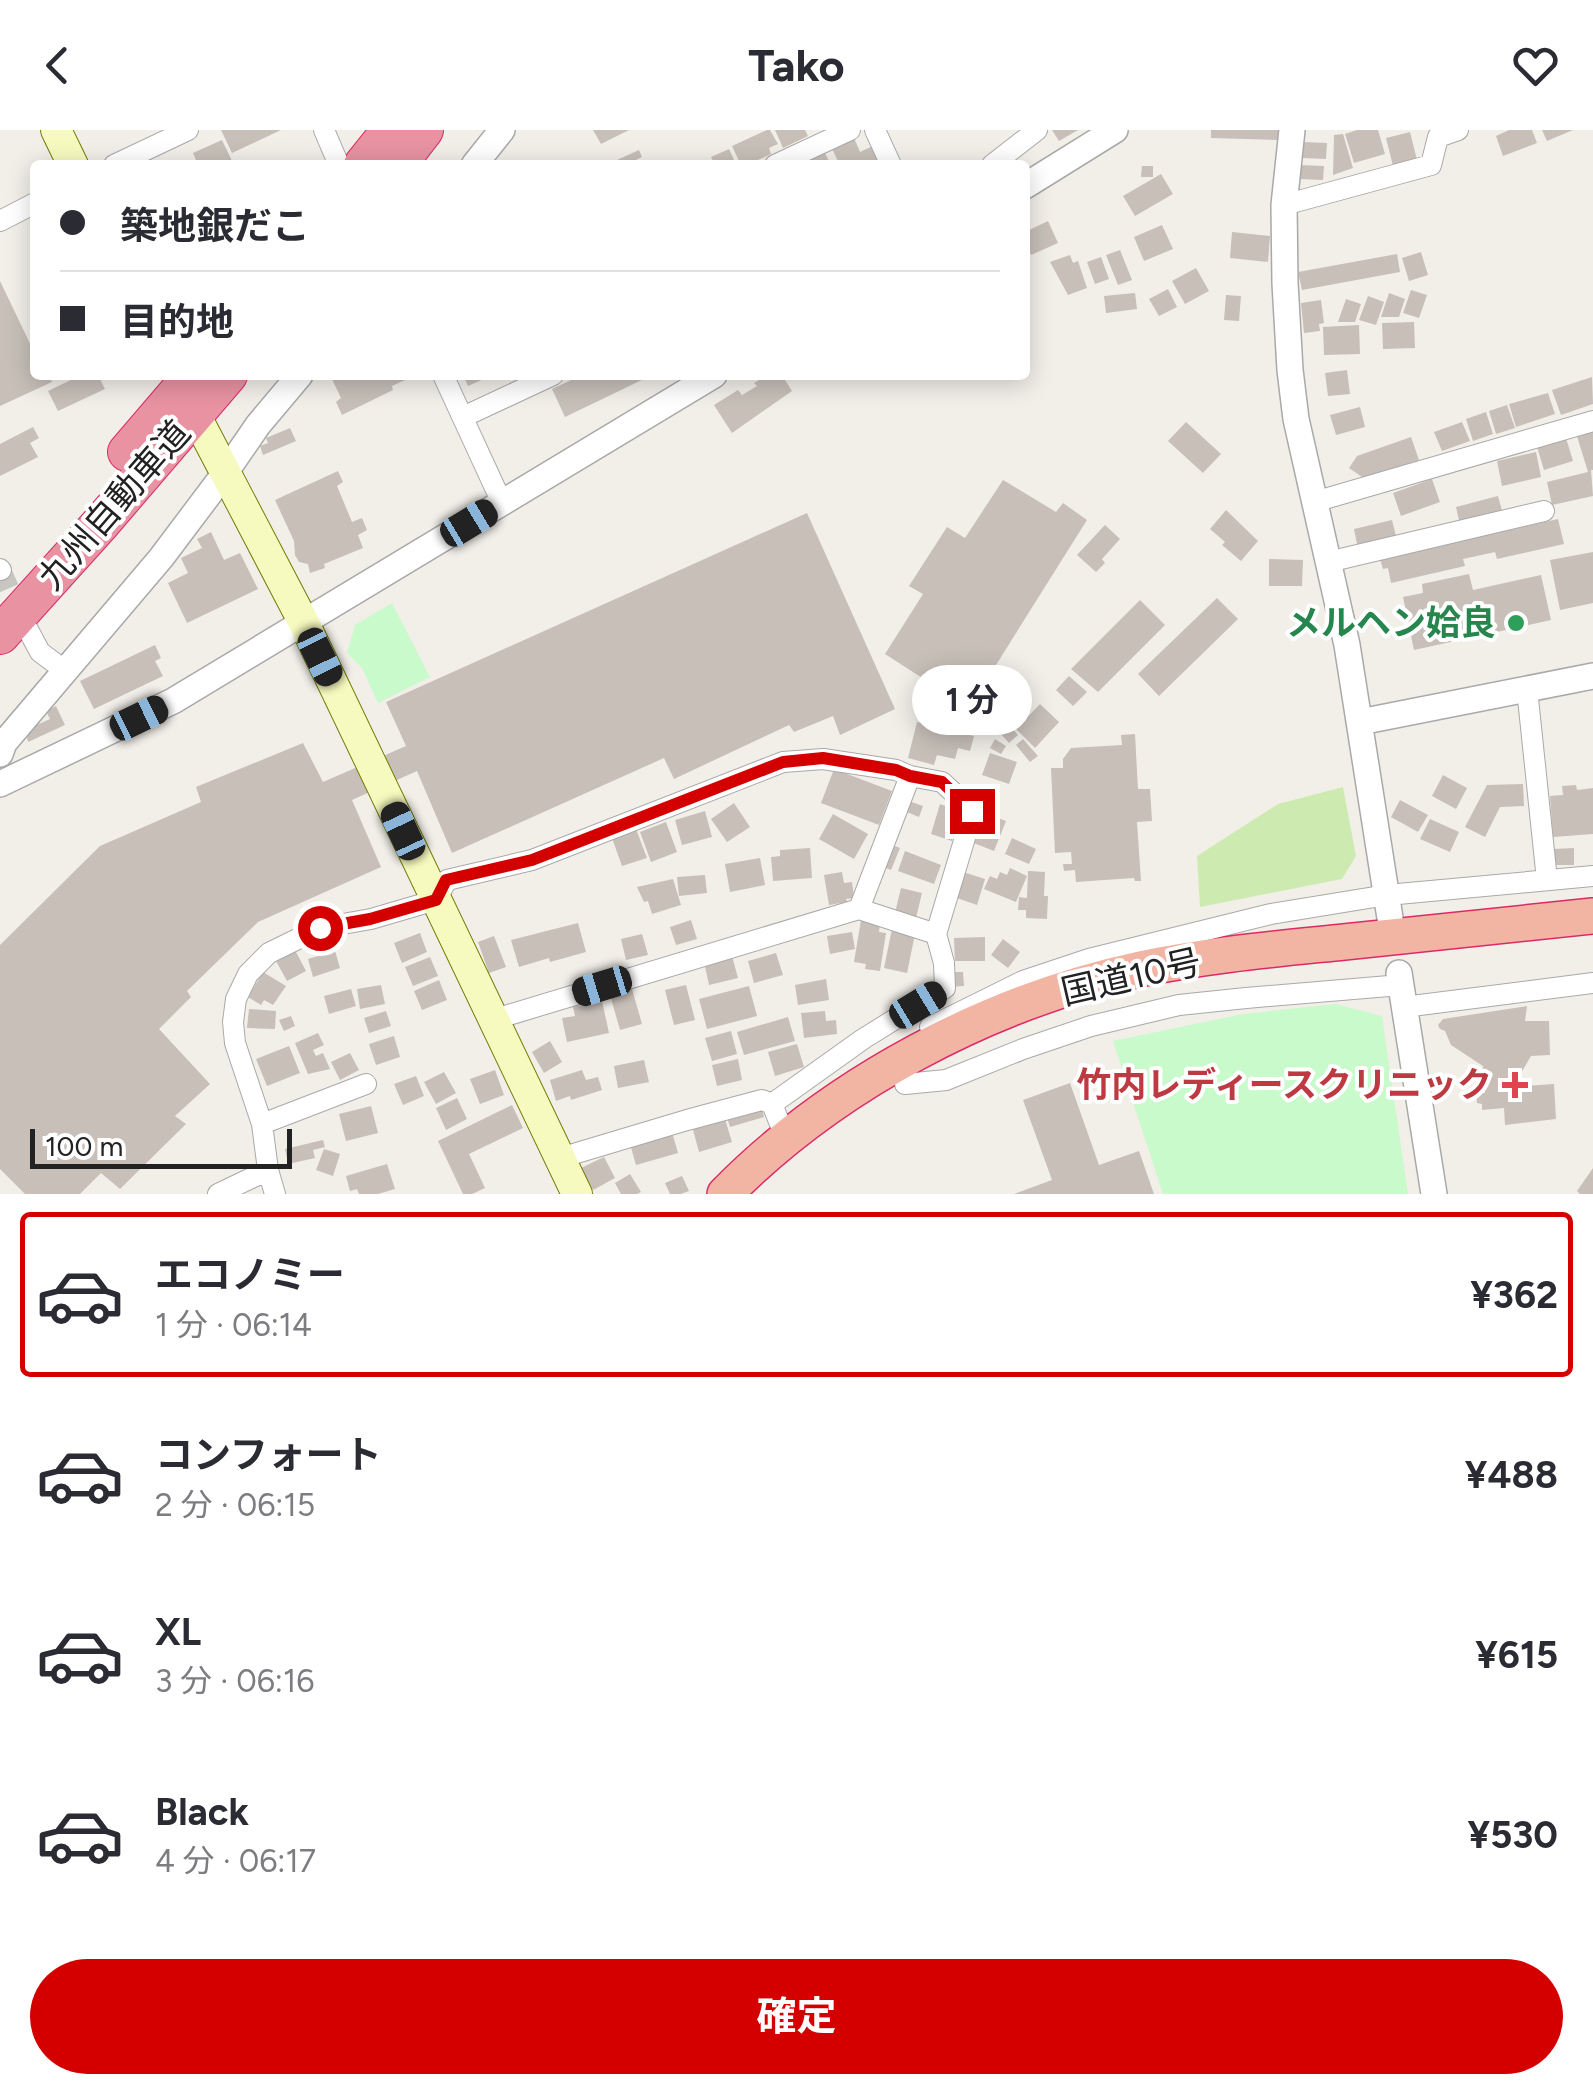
<!DOCTYPE html>
<html lang="ja">
<head>
<meta charset="utf-8">
<style>
	body { margin:0; font-family:Figtree,"Noto Sans JP",sans-serif; background:#f7f7f7; color:#2b2b33; height:100vh; display:flex; flex-direction:column; font-size:38px; white-space:nowrap }
	* { box-sizing:border-box; margin:0 }
	p { font-size:32px; color:#7c7c81 }
	.icon { flex:none; width:55px; height:55px; fill:none; stroke:currentColor; stroke-width:2; stroke-linecap:round; stroke-linejoin:round }
	.map { position:relative; height:1064px; overflow:hidden }
	.drawer { display:flex; flex-direction:column; background:#fff; flex:1 }
	.drawer>* { flex:none }
	.guide { position:absolute; left:30px; top:30px; width:1000px; height:220px; border-radius:10px; box-shadow:0 5px 25px #0003; display:grid; align-content:center; height:220px; padding:0 30px; background:#fff }
	.scale { position:absolute; left:30px; bottom:25px; width:262px; box-sizing:border-box; padding-left:10px; border:5px solid #222; border-top:0; font-size:28px; line-height:35px; white-space:nowrap; color:#222; -webkit-text-stroke:8px #fff; paint-order:stroke }
	.end { position:absolute; width:45px; height:45px; margin:-22px; border:12px solid #d40000; background:#fff; box-shadow:0 0 0 5px #fff }
	.from { border-radius:50% }
	.bubble { position:absolute; height:70px; border-radius:35px; background:#fff; box-shadow:0 5px 25px #0003; font-size:32px; font-weight:700; line-height:70px; text-align:center }
	.car { position:absolute; width:30px; height:60px; margin:-30px -15px; border-radius:12px; box-shadow:0 0 8px 2px #0007; background:linear-gradient(#222 24%,#8ab4d8 0 40%,#222 0 76%,#8ab4d8 0 86%,#222 0) }
	.guide b { display:flex; align-items:center; gap:35px; height:95px; font-size:38px }
	.guide b+b { border-top:2px solid #e1e1e2 }
	.guide i { width:25px; height:25px; background:#2b2b33 }
	ul { padding:18px 0 0; list-style:none }
	li { display:flex; align-items:center; gap:30px; height:165px; margin:0 20px 15px; padding:0 10px; border:5px solid transparent; border-radius:10px }
	li div { flex:1 }
	li b { display:block; font-size:38px }
	li em { font-style:normal; font-weight:700 }
	li.active { border-color:#d40000 }
	li>.icon { width:90px; height:90px; stroke-width:1.5 }
	.action { display:flex; gap:20px; margin-top:auto; padding:20px 30px }
	.action a { flex:1; height:115px; border-radius:60px; background:#d40000; color:#fff; font-size:40px; font-weight:700; line-height:115px; text-align:center }
	header { display:flex; justify-content:space-between; align-items:center; height:130px; padding:0 30px; background:#fff; font-size:45px; font-weight:700 }
	.map>svg:first-child { display:block }
	.grass { fill:#cdebb0 }
	.park { fill:#c8facc }
	.building { fill:#c7bfb8 }
	.lines { fill:none; stroke-linecap:round; stroke-linejoin:round }
	.minor-tunnel { stroke:#c8c6c1; stroke-width:20; stroke-dasharray:20 10; stroke-linecap:butt }
	.minor-casing { stroke:#a9a9a9; stroke-width:22 }
	.tertiary-casing { stroke:#a9a9a9; stroke-width:28 }
	.secondary-casing { stroke:#707d05; stroke-width:32 }
	.trunk-casing { stroke:#dc2a67; stroke-width:38 }
	.motorway-casing { stroke:#dc2a67; stroke-width:40 }
	.minor { stroke:#fff; stroke-width:20 }
	.tertiary { stroke:#fff; stroke-width:25 }
	.secondary { stroke:#f7fabf; stroke-width:30 }
	.trunk { stroke:#f2b4a3; stroke-width:35 }
	.motorway { stroke:#e892a2; stroke-width:38 }
	.route { stroke:#d40000; stroke-width:12 }
	.leisure-dot { fill:#2e9e5b; stroke:#fff; stroke-width:4 }
	.health-dot { fill:#e0444e; stroke:#fff; stroke-width:4 }
	.labels { text-anchor:middle; stroke-width:8; stroke-linejoin:round; paint-order:stroke }
	.street-label { font-size:35px; fill:#222; stroke:#fff }
	.leisure-label { font-size:35px; font-weight:bold; fill:#27864d; stroke:#fff; text-anchor:end }
	.health-label { font-size:35px; font-weight:bold; fill:#be3a42; stroke:#fff; text-anchor:end }
</style>
</head>
<body>
<header><svg class="icon" aria-label="back" viewBox="0 0 24 24"><path d="M15 5l-7 7 7 7"/></svg>Tako<svg class="icon" aria-label="heart" viewBox="0 0 24 24"><path d="M12 20l-8-8c-3-5 5-10 8-4 3-6 11-1 8 4z"/></svg></header>
<div class="map">
<svg width="1593" height="1064" viewBox="0 0 1593 1064">
	<rect width="100%" height="100%" fill="#f2efe9"/>
	<path class="grass" d="M1343 657 1356 726 1342 749 1200 777 1197 726 1278 674Z"/>
	<path class="park" d="M392 473 430 547 378 573 362 538 347 523 355 495Z
		M1336 874 1382 886 1408 1064H1163L1113 911 1243 884Z"/>
	<path class="building" d="M221 0H281L232 23Z
		M593 0H629L601 14Z
		M767 0H770L778 14 769 18 771 24 756 31 758 35H741L732 16Z
		M775 0H805L808 6 783 18Z
		M1052 0H1078L1059 11Z
		M1211 0H1282L1281 10 1211 8Z
		M1357 0H1378L1385 24 1354 33 1345 4Z
		M1509 0H1532L1537 13 1503 26 1496 6Z
		M1542 0H1573L1547 11Z
		M1410 2 1417 30 1393 36 1386 8Z
		M1343 4 1353 38 1333 45 1334 5Z
		M854 8 860 22 873 16 880 31 871 35H866L864 32 859 35H840L832 19Z
		M222 10 234 35H198L193 23Z
		M1304 12 1327 13 1326 29 1303 28Z
		M729 19 735 32 730 35H715L711 27Z
		M639 20 642 27 634 31 636 35H606Z
		M825 23 831 35H800Z
		M1299 35 1324 36 1323 50 1299 49Z
		M1142 36H1153V47H1141Z
		M1161 44 1173 64 1135 86 1123 66Z
		M1048 91 1058 113 1031 125 1025 111V102Z
		M1162 95 1173 119 1144 131 1134 107Z
		M1232 102 1270 106 1268 132 1230 128Z
		M1120 120 1132 150 1118 155 1106 125Z
		M1421 122 1428 145 1409 151 1402 128Z
		M1397 124 1400 142 1302 160 1298 142Z
		M1070 125 1073 133 1078 131 1087 158 1068 165 1050 132Z
		M1101 127 1109 149 1095 154 1087 132Z
		M1196 138 1209 161 1185 174 1172 151Z
		M0 151 35 224V245H49L52 252 0 276Z
		M1168 159 1177 177 1159 186 1149 169Z
		M1411 160 1427 165 1419 188 1403 183Z
		M1135 163 1137 179 1106 183 1104 166Z
		M1389 163 1405 169 1399 187H1381Z
		M1226 165 1241 166 1239 191 1224 190Z
		M1368 166 1384 172 1376 195 1359 190Z
		M1346 169 1361 174 1355 192H1338Z
		M1321 170 1324 193 1319 194 1320 201 1304 203 1301 173Z
		M1414 192 1415 218 1383 219 1382 193Z
		M1359 195 1360 224 1324 225 1323 197Z
		M1347 240 1350 264 1328 266 1325 243Z
		M81 245H98L105 259 58 281 48 261Z
		M330 245H416L392 256 393 260 342 285 336 272 341 268Z
		M463 245H493L468 256Z
		M582 245H645L646 248 565 287 552 259Z
		M761 245H782L792 261 732 303 714 275 738 260 742 265 757 256 754 253 761 249 759 246Z
		M1592 247 1593 274 1561 285 1552 260Z
		M1548 263 1555 284 1516 297 1509 274Z
		M1507 275 1515 298 1496 304 1489 281Z
		M1360 277 1365 297 1336 305 1330 285Z
		M1486 282 1493 304 1473 311 1466 289Z
		M1186 292 1221 324 1203 343 1168 311Z
		M1462 292 1470 311 1442 321 1434 302Z
		M33 297 39 308 30 313 38 327 0 346V314Z
		M290 298 296 311 263 325 260 316 268 313 266 308Z
		M1593 298V340H1591L1593 366 1552 375 1547 352 1588 342 1576 303Z
		M1411 307 1419 330 1365 349 1349 338 1357 326Z
		M1566 308 1573 331 1544 340 1537 317Z
		M1536 322 1541 347 1502 356 1497 331Z
		M338 341 343 352 337 356 352 392 362 388 367 400 358 405 363 418 324 434 325 438 310 443 308 434 299 432 295 425 294 411 275 370Z
		M1432 349 1440 372 1401 386 1393 363Z
		M1003 350 1056 382 1063 373 1087 390 969 578 885 524 923 464 909 456 947 397 965 408Z
		M1498 366 1503 384 1460 395 1456 377Z
		M1226 380 1258 411 1241 431 1222 415 1225 412 1210 399Z
		M807 383 895 579 840 605 833 586 794 602 789 595 674 649 664 628 452 723 417 641 352 670 381 737 258 792 187 861 191 867 159 899 210 954 175 986 186 994 120 1059 101 1043 80 1064H25L0 1039V815L100 716 201 672 196 657 303 613 323 652 406 616 386 572Z
		M1558 389 1564 414 1497 429 1495 422 1463 429 1465 436 1391 453 1388 438 1383 439 1380 429Z
		M1392 390 1397 410 1358 419 1354 399Z
		M1105 395 1120 409 1102 429 1105 433 1096 442 1077 425Z
		M211 402 224 430 240 423 258 459 187 493 168 453 188 443 181 428 202 418 197 409Z
		M1593 422V473L1560 480 1550 430Z
		M1269 429 1303 430 1302 456H1269Z
		M1469 444 1473 460 1541 445 1551 490 1414 520 1403 467 1423 463 1422 454Z
		M1217 468 1238 489 1159 566 1138 544Z
		M1140 470 1165 495 1098 562 1071 539Z
		M155 515 161 528 155 531 163 546 94 579 80 551Z
		M1069 546 1087 562 1073 576 1056 560Z
		M1040 574 1059 592 1035 618 1016 599Z
		M56 576 65 595 28 612 27 608 32 597 50 589 46 581Z
		M917 592 974 606 970 621 958 618 955 629 937 625 934 635 908 628Z
		M1009 595 1018 605 1009 613 1000 603Z
		M1135 604 1138 659H1150L1152 691 1137 692 1141 751H1135L1134 748 1076 752 1075 740 1064 741 1063 734H1072L1071 722 1055 723 1051 638H1063V629L1071 618 1122 615 1121 605Z
		M995 609 1006 616 1001 624 990 618Z
		M1023 609 1038 626 1030 632 1016 615Z
		M990 623 1017 632 1009 654 982 645Z
		M834 639 892 661 879 695 821 673Z
		M1443 645 1467 658 1456 679 1432 666Z
		M1523 654 1524 676 1500 677 1485 707 1465 697 1487 655Z
		M1576 655 1577 660 1593 658V704L1553 707 1550 666 1563 665 1562 656Z
		M906 670 923 676 919 687 902 680Z
		M1400 670 1428 685 1418 702 1391 687Z
		M734 673 750 697 727 712 711 689Z
		M940 674 961 681 952 711 931 704Z
		M977 680 1006 691 994 721 966 710Z
		M705 681 712 707 682 715 675 690Z
		M833 684 868 704 854 729 819 709Z
		M1430 689 1459 702 1450 722 1420 709Z
		M666 692 677 722 651 732 640 702Z
		M636 699 647 728 622 736 612 708Z
		M1012 708 1036 719 1029 734 1005 724Z
		M890 714 900 718 891 740 881 736Z
		M810 718 812 748 773 751 771 727 780 726V720Z
		M1574 718V735H1553V719Z
		M905 721 941 735 934 754 898 741Z
		M760 728 765 755 730 762 725 734Z
		M1010 738 1027 746 1016 772 984 759 990 746 997 749 1000 742 1007 745Z
		M960 741 985 749 977 775 951 766Z
		M1028 741 1045 742 1044 766H1048L1047 789 1026 788V780H1018L1019 767 1027 768Z
		M842 742 844 753 852 752 854 768 846 769 847 772 829 775 824 745Z
		M705 745 707 763 679 766 677 747Z
		M673 749 681 775 652 784 648 771 644 772 637 757Z
		M901 758 922 763 915 792 894 787Z
		M691 790 697 809 676 815 670 797Z
		M861 790 880 793 879 802 886 803 880 841 865 839 866 834 854 832Z
		M578 793 586 822 550 832 549 828 519 837 511 810Z
		M892 799 915 804 907 843 884 838Z
		M852 802 855 819 830 824 827 806Z
		M420 803 427 822 402 833 394 813Z
		M642 804 648 825 626 830 621 809Z
		M494 806 506 837 489 843 478 812Z
		M985 807V831H955L954 808Z
		M1003 809 1020 822 1008 838 991 825Z
		M295 820 306 841 287 851 276 831Z
		M335 821 340 838 313 847 308 829Z
		M776 823 783 845 754 853 748 831Z
		M732 826 738 848 709 855 704 832Z
		M430 827 438 846 413 856 405 837Z
		M263 842 286 856 273 875 264 870 261 875 248 867Z
		M948 842H963L964 856 949 857Z
		M826 849 829 870 798 875 795 855Z
		M439 850 447 870 422 880 414 861Z
		M381 855 385 874 360 879 357 859Z
		M686 855 695 890 674 895 665 860Z
		M749 856 757 886 707 899 699 869Z
		M351 859 356 876 329 884 324 866Z
		M632 859 642 894 620 900 610 865Z
		M602 871 609 903 567 912 562 888 575 886 573 877Z
		M1527 876 1525 891H1549L1550 925 1531 926 1521 943 1524 956 1554 954 1556 989 1505 995 1504 978 1482 980V974L1477 973 1476 963H1485L1483 936 1451 915 1445 901 1440 899 1438 895 1443 889Z
		M249 879 276 881 275 899 247 898Z
		M386 881 391 896 369 903 364 888Z
		M825 881 826 891 836 890 837 904 804 908 801 883Z
		M291 886 295 896 284 901 279 890Z
		M788 887 795 911 744 925 737 902Z
		M731 901 737 924 712 931 705 908Z
		M318 903 324 915 313 920 316 926 323 923 330 939 308 944 295 913Z
		M394 906 400 927 376 935 369 914Z
		M550 911 562 932 544 943 532 922Z
		M797 914 804 937 775 946 768 922Z
		M289 916 300 943 267 956 256 929Z
		M350 923 359 940 340 950 331 932Z
		M738 929 742 950 717 956 712 935Z
		M644 930 649 952 618 958 614 936Z
		M495 940 504 965 480 974 470 949Z
		M582 940 586 950 598 947 602 960 571 970 570 966 556 971 550 950Z
		M444 942 456 963 436 974 424 952Z
		M416 946 424 966 403 975 394 954Z
		M1070 953 1099 1035 1139 1021 1154 1064H1014L1052 1050 1023 970Z
		M457 968 467 989 446 1000 436 978Z
		M761 974 764 987 730 997 726 984Z
		M512 975 523 998 469 1024 485 1058 472 1064H463L438 1011Z
		M371 976 378 1003 346 1011 339 984Z
		M724 986 732 1012 699 1022 692 996Z
		M672 1002 678 1023 636 1035 630 1014Z
		M323 1010 325 1017 313 1020 315 1028 288 1034 285 1019Z
		M324 1019 340 1024 333 1046 316 1040Z
		M604 1027 615 1048 593 1060 581 1038Z
		M387 1034 395 1059 378 1064H359L357 1059 350 1061 346 1046Z
		M1593 1038V1064H1580L1577 1061Z
		M630 1044 641 1062 637 1064H621L615 1053Z
		M682 1046 689 1061 681 1064H670L665 1053Z"/>
	<g class="lines">
		<path class="minor-tunnel" d="M1 440 21 485"/>
		<defs>
			<path id="minor" d="M324 0 339 35
				M875 0 891 35
				M114 35 188 0
				M775 35 850 0
				M992 35 1037 0
				M1284 75 1431 35 1438 7 1458 0
				M0 91 35 73
				M443 245 502 373
				M463 287 553 245
				M1314 372 1593 291
				M1328 432 1544 381
				M0 439 1 440
				M26 496 40 522 64 540
				M1527 559 1547 750
				M1404 877 1593 853
				M492 890 859 779 910 646
				M930 897 1023 851 1089 829 1271 784 1387 765 1593 746
				M905 954 946 950 1023 919 1091 896 1179 875 1246 868 1401 855
				M772 974 863 909 945 858 944 833 936 804
				M262 994 366 954
				M560 1028 687 990 762 970 772 974 786 1009
				M268 1040 275 1064
				M218 1064 268 1040 262 994 235 913 233 892 236 869 248 844 269 823 320 798 371 789 436 770 447 750 532 730 783 632 823 629 896 640 910 646 942 652 973 681 936 804 859 779"/>
			<path id="tertiary" d="M1292 0 1284 75 1285 153 1290 240 1296 289 1347 515 1390 788
				M474 35 502 0
				M1025 56 1115 0
				M1360 592 1593 546
				M0 624 4 613 161 428 225 343 258 295 300 245
				M0 654 173 571 714 245
				M1399 843 1434 1064"/>
			<path id="secondary" d="M56 0 73 35
				M201 296 304 493 577 1064"/>
			<path id="trunk" d="M725 1064C833 954 990 871 1140 839 1207 825 1276 819 1344 812 1427 804 1510 795 1593 786"/>
			<path id="motorway" d="M363 35 391 0
				M397 35 424 0
				M127 322 193 245
				M0 505 102 392 228 245"/>
		</defs>
		<use href="#minor" class="minor-casing"/>
		<use href="#tertiary" class="tertiary-casing"/>
		<use href="#secondary" class="secondary-casing"/>
		<use href="#trunk" class="trunk-casing"/>
		<use href="#motorway" class="motorway-casing"/>
		<use href="#minor" class="minor"/>
		<use href="#tertiary" class="tertiary"/>
		<use href="#secondary" class="secondary"/>
		<use href="#trunk" class="trunk"/>
		<use href="#motorway" class="motorway"/>
	</g>
	<g class="lines">
		<path class="route" d="M320 798 370 789 436 770 446 750 532 730 783 632 823 628 896 640 910 646 942 652 972 681"/>
	</g>
	<circle class="leisure-dot" cx="1516" cy="493" r="10"/>
	<path class="health-dot" d="M1510 940h10v10h10v10h-10v10h-10v-10h-10v-10h10z"/>
	<g class="labels">
		<g class="street-label">
			<text transform="translate(114 375) rotate(-49)" y="12">九州自動車道</text>
			<text transform="translate(1131 847) rotate(-13)" y="12">国道10号</text>
		</g>
		<g class="leisure-label">
			<text x="1496" y="505">メルヘン姶良</text>
		</g>
		<g class="health-label">
			<text x="1492" y="967">竹内レディースクリニック</text>
		</g>
	</g>
</svg>
<div class="scale">100 m</div>
<i class="end from" style="left:320px;top:798px"></i>
<i class="end" style="left:972px;top:681px"></i>
<div class="bubble" style="left:912px;top:535px;width:120px">1 分</div>
<i class="car" style="left:469px;top:393px;rotate:59deg"></i>
<i class="car" style="left:320px;top:527px;rotate:154deg"></i>
<i class="car" style="left:139px;top:588px;rotate:64deg"></i>
<i class="car" style="left:403px;top:701px;rotate:335deg"></i>
<i class="car" style="left:602px;top:856px;rotate:253deg"></i>
<i class="car" style="left:918px;top:875px;rotate:59deg"></i>
<div class="guide">
<b><i class="from"></i>築地銀だこ</b>
<b><i></i>目的地</b>
</div>
</div>
<section class="drawer">
<ul>
<li class="active"><svg class="icon" aria-label="car" viewBox="0 0 24 24"><path d="M5 17H2v-5l4-1 3-4h7l3 4 3 1v5h-3M9 17h6M6 11h13"/><circle cx="7" cy="17" r="2"/><circle cx="17" cy="17" r="2"/></svg><div><b>エコノミー</b><p>1 分 · 06:14</p></div><em>¥362</em></li>
<li><svg class="icon" aria-label="car" viewBox="0 0 24 24"><path d="M5 17H2v-5l4-1 3-4h7l3 4 3 1v5h-3M9 17h6M6 11h13"/><circle cx="7" cy="17" r="2"/><circle cx="17" cy="17" r="2"/></svg><div><b>コンフォート</b><p>2 分 · 06:15</p></div><em>¥488</em></li>
<li><svg class="icon" aria-label="car" viewBox="0 0 24 24"><path d="M5 17H2v-5l4-1 3-4h7l3 4 3 1v5h-3M9 17h6M6 11h13"/><circle cx="7" cy="17" r="2"/><circle cx="17" cy="17" r="2"/></svg><div><b>XL</b><p>3 分 · 06:16</p></div><em>¥615</em></li>
<li><svg class="icon" aria-label="car" viewBox="0 0 24 24"><path d="M5 17H2v-5l4-1 3-4h7l3 4 3 1v5h-3M9 17h6M6 11h13"/><circle cx="7" cy="17" r="2"/><circle cx="17" cy="17" r="2"/></svg><div><b>Black</b><p>4 分 · 06:17</p></div><em>¥530</em></li>
</ul>
<div class="action"><a>確定</a></div>
</section>
</body>
</html>
